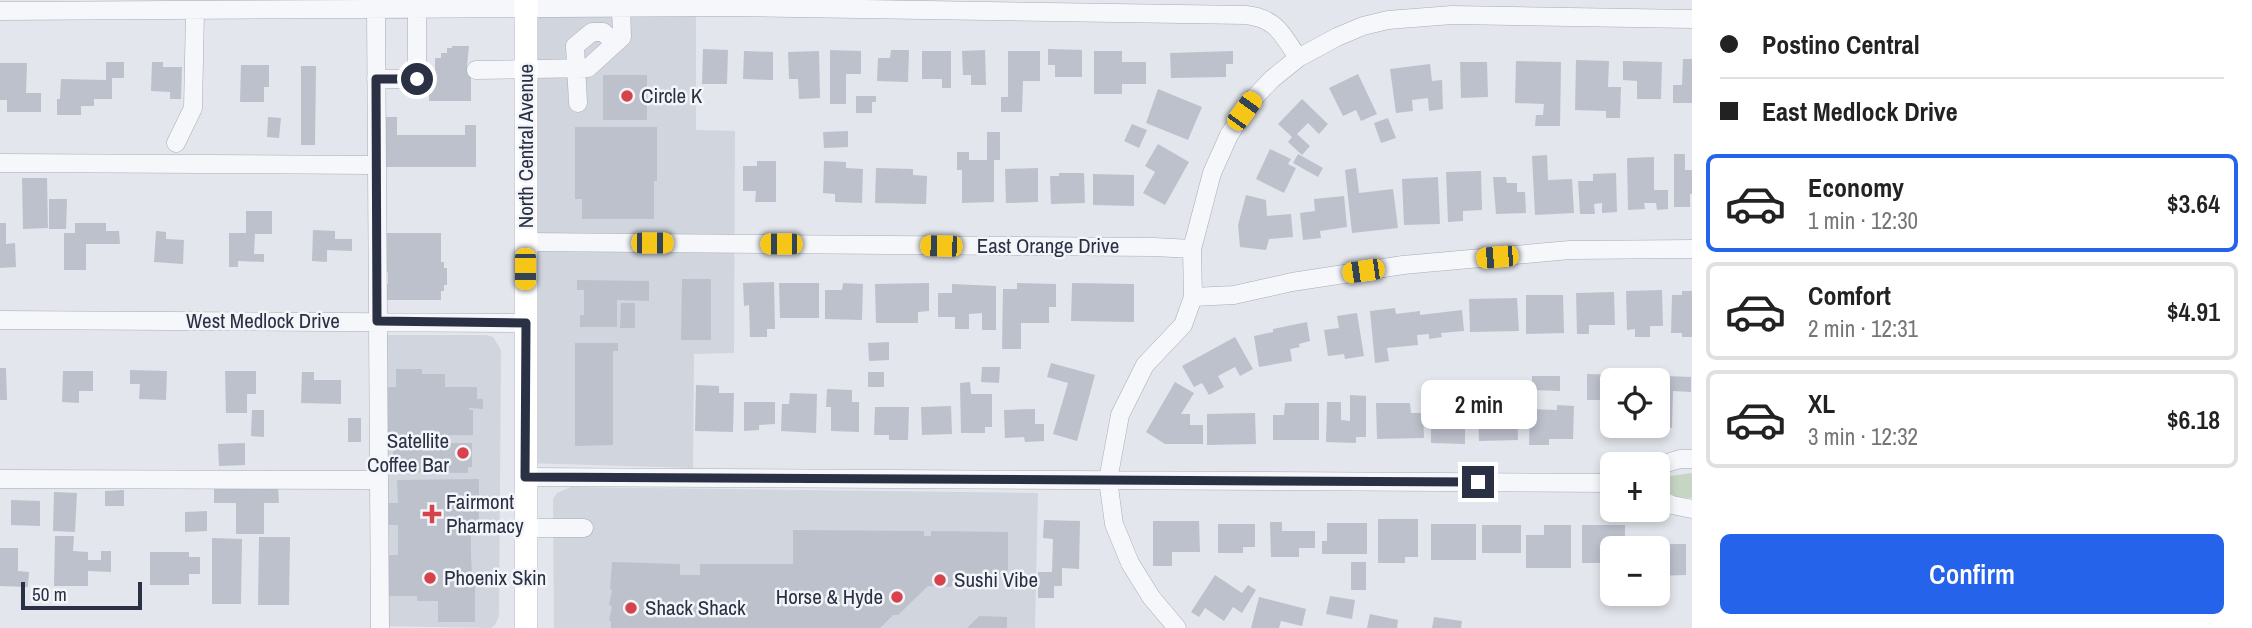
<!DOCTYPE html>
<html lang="en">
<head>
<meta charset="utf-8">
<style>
	body { margin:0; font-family:"Archivo Narrow",sans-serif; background:#f2f2f2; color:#222; height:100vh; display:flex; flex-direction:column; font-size:26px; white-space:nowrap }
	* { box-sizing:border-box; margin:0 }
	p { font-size:23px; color:#767676 }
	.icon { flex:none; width:38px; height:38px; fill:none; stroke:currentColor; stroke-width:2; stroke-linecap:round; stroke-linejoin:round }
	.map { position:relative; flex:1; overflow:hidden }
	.side { display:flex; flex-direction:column; background:#fff; width:560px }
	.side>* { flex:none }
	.top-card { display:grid; align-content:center; height:154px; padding:0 28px; background:#fff }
	.buttons { position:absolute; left:1600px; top:368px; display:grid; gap:14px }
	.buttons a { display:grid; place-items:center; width:70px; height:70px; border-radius:10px; background:#fff; box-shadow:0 4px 10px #0003; font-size:35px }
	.scale { position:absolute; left:21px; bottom:18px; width:121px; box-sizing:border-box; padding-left:7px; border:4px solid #2a3145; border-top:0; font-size:19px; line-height:24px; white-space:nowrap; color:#2a3145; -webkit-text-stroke:5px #f3f5f9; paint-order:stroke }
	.end { position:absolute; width:32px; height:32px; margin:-16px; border:9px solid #2a3145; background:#fff; box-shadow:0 0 0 4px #fff }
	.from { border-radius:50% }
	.bubble { position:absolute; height:49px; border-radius:10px; background:#fff; box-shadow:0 4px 10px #0003; font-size:23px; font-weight:600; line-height:49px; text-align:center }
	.car { position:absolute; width:21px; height:42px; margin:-21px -10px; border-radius:9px; box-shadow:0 0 5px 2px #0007; background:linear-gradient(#f5c518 24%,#345 0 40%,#f5c518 0 76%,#345 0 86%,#f5c518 0) }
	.top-card b { display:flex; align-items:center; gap:24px; height:66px; font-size:26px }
	.top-card b+b { border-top:2px solid #e0e0e0 }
	.top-card i { width:18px; height:18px; background:#222 }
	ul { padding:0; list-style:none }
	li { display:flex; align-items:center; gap:21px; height:98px; margin:0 14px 10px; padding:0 14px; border:4px solid #e0e0e0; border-radius:10px }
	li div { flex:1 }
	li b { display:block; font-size:26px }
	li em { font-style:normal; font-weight:600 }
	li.selected { border-color:#2563eb }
	li>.icon { width:63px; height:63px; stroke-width:1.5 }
	.cta { display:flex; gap:14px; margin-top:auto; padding:14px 28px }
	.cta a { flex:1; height:80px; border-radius:10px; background:#2563eb; color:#fff; font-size:28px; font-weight:600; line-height:80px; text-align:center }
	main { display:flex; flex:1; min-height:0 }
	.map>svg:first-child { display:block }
	.built { fill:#d1d5de }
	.green { fill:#c7d6c4 }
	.building { fill:#bdc1cc }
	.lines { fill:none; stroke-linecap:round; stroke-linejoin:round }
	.minor-casing { stroke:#a8acb7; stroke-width:19 }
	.major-casing { stroke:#a2a9b8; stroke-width:24 }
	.minor { stroke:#f6f7fa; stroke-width:18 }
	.major { stroke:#fff; stroke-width:23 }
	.route { stroke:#2a3145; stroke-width:9 }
	.poi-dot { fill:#d6434d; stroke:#f3f5f9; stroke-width:2.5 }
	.labels { text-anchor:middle; stroke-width:5; stroke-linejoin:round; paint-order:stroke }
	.poi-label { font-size:21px; fill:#2a3145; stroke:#f3f5f9; text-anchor:start }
	.street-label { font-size:21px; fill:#2a3145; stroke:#f3f5f9 }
</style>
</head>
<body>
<main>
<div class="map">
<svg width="1692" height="628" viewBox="0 0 1692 628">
	<rect width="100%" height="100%" fill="#e3e6ec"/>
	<path class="built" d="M527 0H696V130L735 131 734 353 694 354 693 468 525 463Z
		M377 335H486L493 337 501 350 499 616 495 625 491 628 380 626Z
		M571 487 1038 493 1035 628H554L553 499 557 493Z"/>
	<path class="green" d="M1692 473V498L1670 497 1657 493V478Z"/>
	<path class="building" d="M452 46H469L467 66H471V101H429V87H435V58H441V53H447V48H452Z
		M703 49 728 50 727 84H702Z
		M1048 49 1082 50V77H1055V65H1048Z
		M830 50 861 51V74H846V104H830Z
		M891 50H909L908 82 877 81 878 58H890Z
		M985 50 986 85H971V75H963L962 51Z
		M744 51 773 52V80L743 79Z
		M819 51 820 98 799 99 798 79H789L788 52Z
		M922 51H951V88H942V79H922Z
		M1008 51H1040V81H1023L1022 112H1001V97H1008Z
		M1094 51H1122V62H1146V84H1122V94H1094Z
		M1233 51V64H1226V77L1171 78 1170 53Z
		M1683 59H1692V103H1673V85H1682Z
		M1576 60 1609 61 1608 87H1621L1620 118H1606V111L1575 110Z
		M1516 61 1561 62 1560 126H1535L1536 115H1543L1544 104 1515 103Z
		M1623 61 1662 62 1661 99H1637V81L1623 80Z
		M106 62H124V78H112V99H94V106H81V115H57V99H60L61 79 106 80Z
		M152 62H163V67H182L181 99H170V92L151 91Z
		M1460 62H1487L1488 97 1461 98Z
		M0 63H27L26 93H41V112H7V100H0Z
		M1430 64 1432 81 1442 80 1443 109 1429 111 1428 98 1412 100 1413 111 1396 113 1390 69Z
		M241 65H269V87H264V102H240Z
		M301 66H316L315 145H301Z
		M1358 74 1377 114 1361 121 1356 110 1343 116 1329 88Z
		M603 75H647V120H603Z
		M1158 89 1202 107 1188 140 1146 123Z
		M856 96H876V102H872V113H856Z
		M1302 99 1328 124 1319 134 1308 123 1297 134 1310 146 1302 155 1288 142 1292 137 1278 124Z
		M268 117 281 118 279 138 267 137Z
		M384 117H397V135H465V125H476V167H384Z
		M1388 118 1396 138 1381 143 1374 123Z
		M1132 124 1147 130 1139 148 1124 141Z
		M575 127H657V181H654V219H582V199H575Z
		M848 131V147L824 148 823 132Z
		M987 132H1000V160H994V202L962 203V170H957V152H969V160H987Z
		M1158 144 1189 162 1165 205 1143 193 1155 172 1145 166Z
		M1270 149 1291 159 1288 164 1296 168 1284 193 1256 179Z
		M1298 154 1323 168 1318 177 1293 163Z
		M1674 154H1685V170H1692V194H1690V207H1674Z
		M1547 155 1548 180 1572 179 1574 213 1535 215 1532 156Z
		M1654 157V190H1668V209L1657 210 1656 203H1644L1645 209 1628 210 1627 158Z
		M757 161H776V202H755L756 191H743V166H757Z
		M824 161 846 162V168L863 169 862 203 835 202V194L823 193Z
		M876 168 913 169V175L927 176 926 204 875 203Z
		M1038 168V202L1006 203 1005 169Z
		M1356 168 1359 193 1393 189 1398 228 1352 233 1345 170Z
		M1481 171 1482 210 1463 211V221L1448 222 1446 172Z
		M1059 173H1084L1085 203 1051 204 1050 176H1059Z
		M1616 173 1617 212 1602 213V203L1594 204 1595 214H1580L1578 181H1593V174Z
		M1093 174 1134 175V206L1093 205Z
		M1438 177 1440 224 1404 225 1402 179Z
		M1493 177H1506L1507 183H1517V192H1525L1526 213 1496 214Z
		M22 178H47L48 228 23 229Z
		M1246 195 1266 200 1267 216 1291 214 1293 237 1269 239 1266 250 1240 247 1238 225Z
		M1344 196 1347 227 1320 231 1321 238 1303 240 1300 213 1315 211 1314 199Z
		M49 199H67L66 229H49Z
		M246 211H272V234H255L254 254H264V262L238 261V267H229V233H246Z
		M0 223H6V244L15 243 16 267 0 268Z
		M75 223H106V231H119L120 244H86V270H64V233H75Z
		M313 230 335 231V239H352V251L327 250V262L312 261Z
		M156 231 166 232V239L184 240 183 264 154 262Z
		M385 233H441V262H444V268H447V285H444V291H441V300H385V284H388V272H385Z
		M682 279H711V340H681Z
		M577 280 649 281V301L617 300V327H580V315H584V290H577Z
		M774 282 775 329H767V337H750L749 305 744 306 743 283Z
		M779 283H819V318H780Z
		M843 283 863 284 862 320 825 319V290H842Z
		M929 283V311L918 312V323H876L875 284Z
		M1017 283 1056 284V307H1049V323H1021V349H1002L1003 289H1017Z
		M1072 283 1134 284V322L1071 321Z
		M952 284 996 286V330H982V313L969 314V329H955V317H938V293H952Z
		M1662 290 1663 326H1650V337H1635V329L1627 330 1626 291Z
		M1682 291H1692V337H1682V333H1671L1672 295H1682Z
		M1614 292 1615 325H1589V334H1577L1576 293Z
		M1526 295H1563L1564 333 1526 334Z
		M1517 298 1519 331 1470 332 1469 299Z
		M621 303H635V328H620Z
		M1395 308 1396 314 1420 311V315L1462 310 1464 331 1441 333 1442 337 1429 339V334L1417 335 1418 345 1387 348 1389 361 1375 363 1370 311Z
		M1357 313 1364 356 1345 359 1344 354 1328 356 1324 330 1339 328 1337 316Z
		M1307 322 1310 341 1299 344 1300 347 1290 349 1292 361 1259 367 1254 336 1273 332V329Z
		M1235 337 1253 369 1240 376 1235 367 1218 376 1224 387 1209 395 1202 383 1194 387 1182 366Z
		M889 342V360L869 361 868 343Z
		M575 343H618V351H613V445L575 446Z
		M1051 363 1095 375 1077 441 1053 434 1068 383 1047 377Z
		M982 367H1000L999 383 981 382Z
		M0 368H6L7 400H0Z
		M396 369H422V374H445V387H477V399H483V409L469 408V410H473V435L386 436 385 387H396Z
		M130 370 167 371 166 400 139 399 140 384H130Z
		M63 371H93V391H79V403L62 402Z
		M225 371H256V394H247V413H226Z
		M302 372H314V380H341V404L301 403Z
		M868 372H884V387H868Z
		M1587 374 1629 375V380H1612V400H1587Z
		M1532 376H1560V391L1532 390Z
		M1667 376 1691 377V392L1673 391 1672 428 1657 427V380H1667Z
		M970 382 971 394H992V427H985V433H961L960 383Z
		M1175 382 1194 393 1181 414H1190V425H1203V444H1165L1146 432Z
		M696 385 719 386V393H734L733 432 695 431Z
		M827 389 852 390V402H859V432L831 431V407H826Z
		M790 393 817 394 816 433 781 431 782 404H789Z
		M1350 395 1366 396V437H1356V443L1326 442 1327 402H1341V420L1350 421Z
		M744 402H775V424L759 425V430L744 431Z
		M1285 403H1319V440H1273V415H1284Z
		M1376 403H1410L1411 413H1423L1424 438 1377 439Z
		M1517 403 1518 440 1479 441 1478 411H1496V404Z
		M1557 405 1574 406 1573 439H1549V445H1529L1530 409 1557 410Z
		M951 406 952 434 922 435 921 407Z
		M875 407H909L908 440H889V435H874Z
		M1035 409V424H1044V441L1025 442 1024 437 1005 438 1004 410Z
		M252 410H264V437L251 436Z
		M1431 412 1465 413V444L1431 443Z
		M1255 413 1256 444 1207 445V414Z
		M348 418H361V442H348Z
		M245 443V465L219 466 218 444Z
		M393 443H472V467H468V473L393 472Z
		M479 479V525H471V556L472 573H475V622H438V601H417V596H386L384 555H398V525H385V503H398L397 480Z
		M278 486 279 503H264V534H236V503H214V487Z
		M124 490V506H105V491Z
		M54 492 77 493 75 532 53 531Z
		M11 500 40 501V526L11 525Z
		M207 511V531L185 532V512Z
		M1378 519H1418V557H1405V563H1378Z
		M1044 520 1080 521 1079 569 1062 568V586H1054V598H1038V572H1052L1053 539 1043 538Z
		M1153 521H1199L1200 552H1172V566H1153Z
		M1270 522H1282V531H1315V548H1299V557H1271Z
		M1327 523H1367V554H1322V541H1327Z
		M1218 524H1255V547H1243V553H1218Z
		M1431 524H1476V560H1431Z
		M1482 525H1521V553H1482Z
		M1544 525H1571V568H1526V535H1544Z
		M1582 525H1625V540L1645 539V544H1686V575L1657 576V548H1612V563H1582Z
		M793 530 924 531V536H931V531L1008 532V570L1003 574H957V582L950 587 928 586 898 615H893L880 628H611V621H609L612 606 609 605 612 590 610 589 612 562 680 564V575H700V564H793Z
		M55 536H74L73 551 88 552V560H101V551H111V572L88 571V586H54Z
		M259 537H290L289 605H258Z
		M212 538 242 539 241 604H212Z
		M0 548H18V571L29 572 28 587 0 586Z
		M150 552H189V557H200V574H189V585H150Z
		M1351 562H1366V590H1351Z
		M1215 575 1242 593 1248 585 1256 590 1242 613 1233 607 1224 621 1205 608 1199 617 1191 612Z
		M1330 596 1355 600 1352 619 1326 614Z
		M1259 597 1306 609 1302 626 1281 621 1279 628H1251Z
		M1370 614 1398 620 1397 628H1367Z
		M979 616 1007 617V628H967Z
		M1434 617 1462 621 1461 628H1432Z"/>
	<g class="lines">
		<defs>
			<path id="minor" d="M376 9 379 480
				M0 11 737 7 1246 15C1276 18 1283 35 1298 58
				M476 70 588 68 622 37 621 7
				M376 79H417V9
				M578 103 575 46 592 32H603L615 43
				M176 143 193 108 195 11
				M0 163 376 165
				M525 242 1154 247 1192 249
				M1193 297 1234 295 1292 282 1403 265 1570 250 1692 249
				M0 320 525 323
				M1657 466 1680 459H1692
				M525 477 1612 483
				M0 479 379 480 380 628
				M1657 498 1672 505 1692 509
				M526 528H584
				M1177 628 1151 597 1130 563 1114 524 1108 480 1120 415 1145 365 1183 325 1193 297 1192 249 1212 173 1229 135 1252 100 1272 79 1298 58 1337 37 1363 26 1388 20 1452 15 1692 19"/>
			<path id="major" d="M526 628V0"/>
		</defs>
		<use href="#minor" class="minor-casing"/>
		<use href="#major" class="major-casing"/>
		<use href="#minor" class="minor"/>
		<use href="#major" class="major"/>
	</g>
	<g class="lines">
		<path class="route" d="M417 79H376L377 321 526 323 525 477 1478 482"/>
	</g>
	<g class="poi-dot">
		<circle cx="627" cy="96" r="7"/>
		<circle cx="463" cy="453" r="7"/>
		<path d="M428.5 503.5h7v7h7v7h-7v7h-7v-7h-7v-7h7z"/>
		<circle cx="430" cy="578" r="7"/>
		<circle cx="940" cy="580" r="7"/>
		<circle cx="897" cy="597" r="7"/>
		<circle cx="631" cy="608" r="7"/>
	</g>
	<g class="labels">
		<g class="poi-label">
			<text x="641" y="103">Circle K</text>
			<text x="449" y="448" text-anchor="end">Satellite<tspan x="449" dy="24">Coffee Bar</tspan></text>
			<text x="446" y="509">Fairmont<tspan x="446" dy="24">Pharmacy</tspan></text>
			<text x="444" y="585">Phoenix Skin</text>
			<text x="954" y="587">Sushi Vibe</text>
			<text x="883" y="604" text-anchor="end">Horse &amp; Hyde</text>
			<text x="645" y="615">Shack Shack</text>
		</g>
		<g class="street-label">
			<text transform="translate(526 146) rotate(-90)" y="7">North Central Avenue</text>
			<text x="1048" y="253">East Orange Drive</text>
			<text x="263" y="328">West Medlock Drive</text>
		</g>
	</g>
</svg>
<div class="buttons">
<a><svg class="icon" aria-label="locate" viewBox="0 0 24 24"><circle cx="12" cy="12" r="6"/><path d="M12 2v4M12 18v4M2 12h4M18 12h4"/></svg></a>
<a>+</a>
<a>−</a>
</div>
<div class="scale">50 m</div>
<i class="end from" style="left:417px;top:79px"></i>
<i class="end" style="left:1478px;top:482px"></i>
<div class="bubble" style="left:1421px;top:380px;width:116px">2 min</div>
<i class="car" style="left:1244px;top:111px;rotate:36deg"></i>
<i class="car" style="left:652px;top:243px;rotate:90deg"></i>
<i class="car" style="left:781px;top:244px;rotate:270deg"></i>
<i class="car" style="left:941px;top:246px;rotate:271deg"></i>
<i class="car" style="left:1497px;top:257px;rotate:265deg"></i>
<i class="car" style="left:525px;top:269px;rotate:180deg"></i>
<i class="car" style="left:1363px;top:271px;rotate:262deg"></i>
</div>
<section class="side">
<div class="top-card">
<b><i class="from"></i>Postino Central</b>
<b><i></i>East Medlock Drive</b>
</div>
<ul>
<li class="selected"><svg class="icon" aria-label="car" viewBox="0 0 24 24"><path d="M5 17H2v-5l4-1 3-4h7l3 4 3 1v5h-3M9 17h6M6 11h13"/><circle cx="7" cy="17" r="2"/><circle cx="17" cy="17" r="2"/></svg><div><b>Economy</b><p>1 min · 12:30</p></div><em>$3.64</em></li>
<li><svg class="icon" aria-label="car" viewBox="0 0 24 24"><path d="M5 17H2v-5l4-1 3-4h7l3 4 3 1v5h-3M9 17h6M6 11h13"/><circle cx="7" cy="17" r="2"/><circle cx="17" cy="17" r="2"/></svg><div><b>Comfort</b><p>2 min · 12:31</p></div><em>$4.91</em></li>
<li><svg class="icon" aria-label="car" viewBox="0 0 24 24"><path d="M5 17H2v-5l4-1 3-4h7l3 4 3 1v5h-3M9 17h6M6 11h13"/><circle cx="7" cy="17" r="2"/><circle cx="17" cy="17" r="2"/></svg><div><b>XL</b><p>3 min · 12:32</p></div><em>$6.18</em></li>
</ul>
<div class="cta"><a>Confirm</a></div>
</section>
</main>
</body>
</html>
